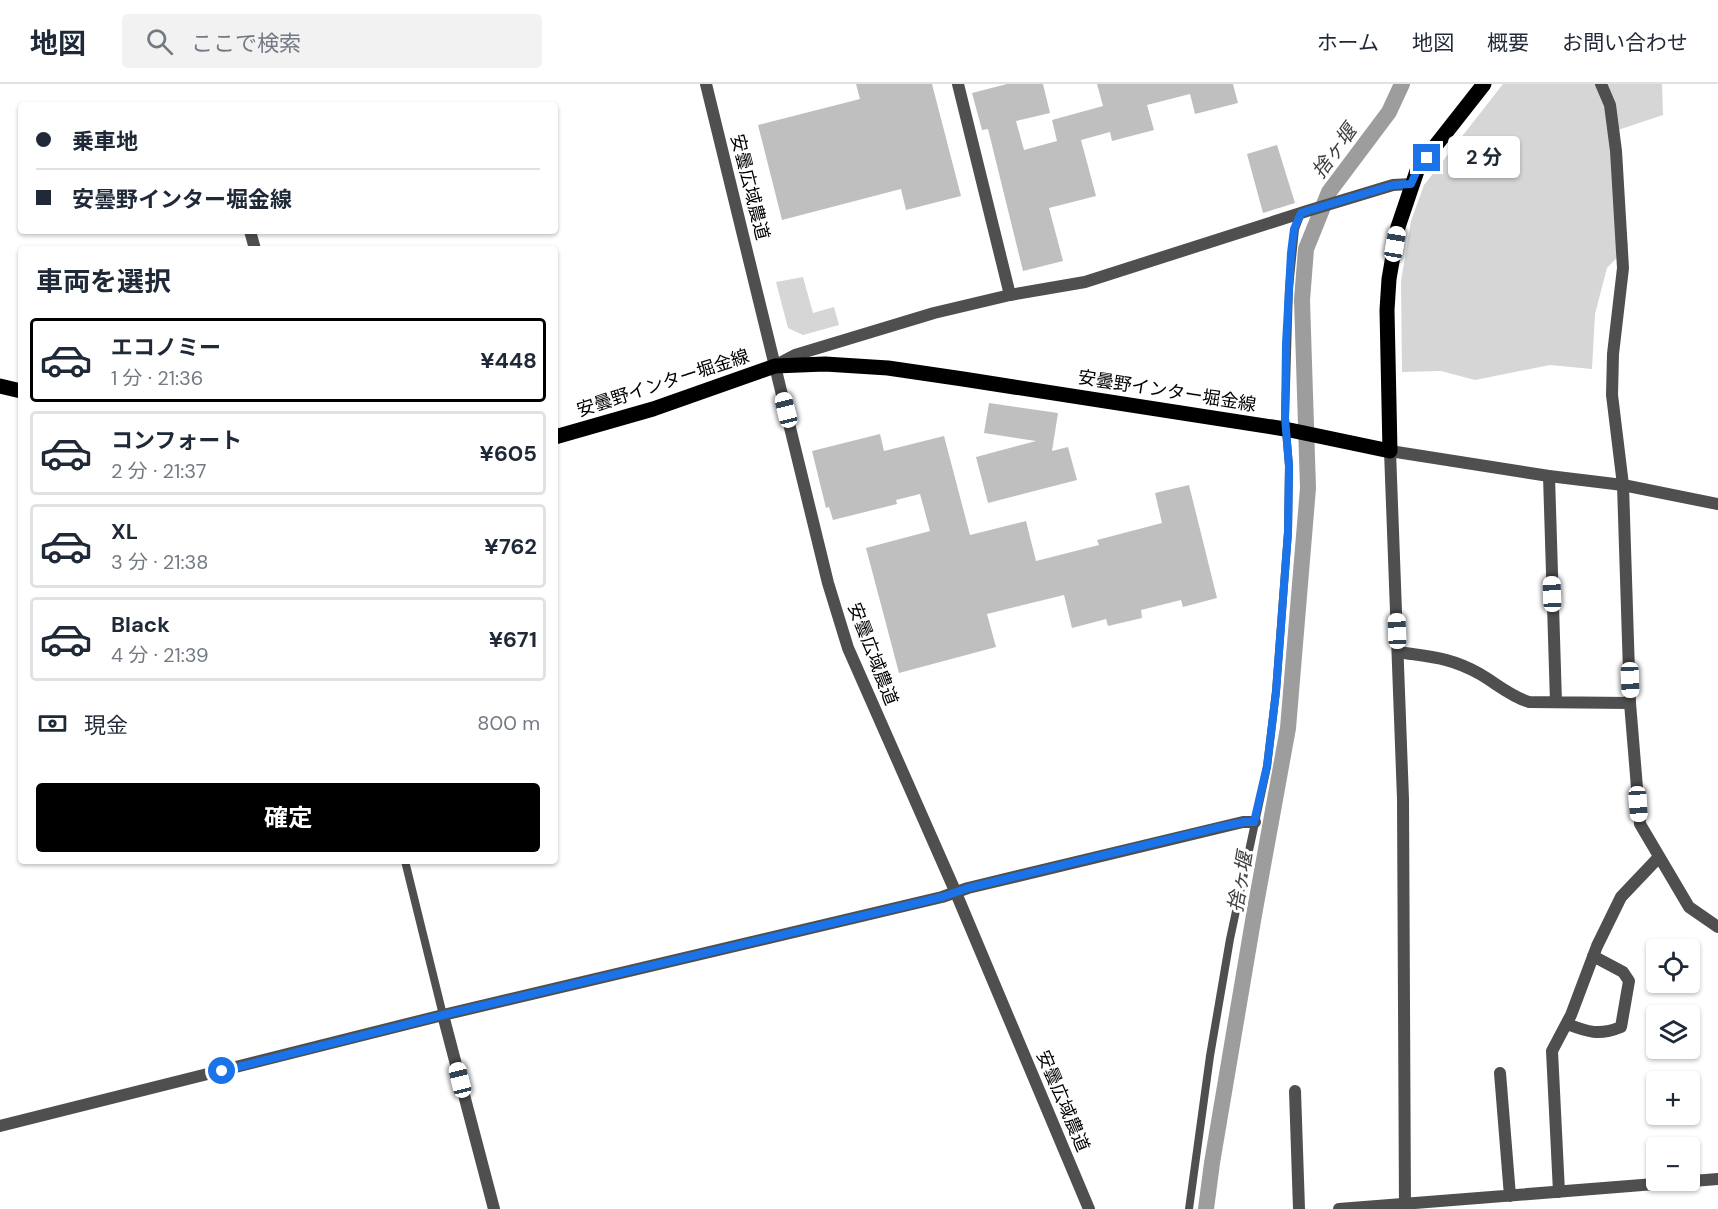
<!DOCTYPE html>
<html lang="ja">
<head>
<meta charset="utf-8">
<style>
	body { margin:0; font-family:"DM Sans","Noto Sans JP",sans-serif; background:#f2f2f3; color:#1f2937; height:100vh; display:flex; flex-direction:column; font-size:22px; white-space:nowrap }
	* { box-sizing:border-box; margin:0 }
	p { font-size:20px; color:#747a83 }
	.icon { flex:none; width:33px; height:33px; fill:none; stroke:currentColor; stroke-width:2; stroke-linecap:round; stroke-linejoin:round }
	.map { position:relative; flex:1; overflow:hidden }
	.side { position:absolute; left:18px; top:162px; width:540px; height:618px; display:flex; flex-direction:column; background:#fff; border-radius:6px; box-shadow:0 2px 4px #0004 }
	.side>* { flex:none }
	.top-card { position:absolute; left:18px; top:18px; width:540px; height:132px; border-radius:6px; box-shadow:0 2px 4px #0004; display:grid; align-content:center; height:132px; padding:0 18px; background:#fff }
	.fabs { position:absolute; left:1646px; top:855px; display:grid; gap:12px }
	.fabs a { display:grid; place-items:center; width:54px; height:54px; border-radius:6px; background:#fff; box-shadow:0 2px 4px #0004; font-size:30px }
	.end { position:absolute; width:27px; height:27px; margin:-14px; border:8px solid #1a73e8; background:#fff; box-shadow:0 0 0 3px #fff }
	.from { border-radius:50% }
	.bubble { position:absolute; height:42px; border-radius:6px; background:#fff; box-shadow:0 2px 4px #0004; font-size:20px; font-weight:700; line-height:42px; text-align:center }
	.car { position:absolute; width:18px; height:36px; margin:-18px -9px; border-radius:8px; box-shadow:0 0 4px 2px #0007; background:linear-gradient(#fff 24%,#345 0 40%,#fff 0 76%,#345 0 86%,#fff 0) }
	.top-card b { display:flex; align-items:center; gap:21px; height:57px; font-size:22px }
	.top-card b+b { border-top:2px solid #e0e1e3 }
	.top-card i { width:15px; height:15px; background:#1f2937 }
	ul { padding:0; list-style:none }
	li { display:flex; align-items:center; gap:18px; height:84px; margin:0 12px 9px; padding:0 6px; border:3px solid #e0e1e3; border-radius:6px }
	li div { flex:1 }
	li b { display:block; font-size:22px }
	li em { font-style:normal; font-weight:700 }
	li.on { border-color:#000 }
	li>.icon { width:54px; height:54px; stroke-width:1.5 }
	h2 { padding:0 18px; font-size:27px; line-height:72px }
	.pay { display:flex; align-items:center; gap:15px; height:66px; padding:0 18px; font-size:22px }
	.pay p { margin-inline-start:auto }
	.cta { display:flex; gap:12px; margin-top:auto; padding:12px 18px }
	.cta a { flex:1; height:69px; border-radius:6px; background:#000; color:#fff; font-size:24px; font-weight:700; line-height:69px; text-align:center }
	header { display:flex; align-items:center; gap:36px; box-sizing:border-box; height:84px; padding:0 30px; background:#fff; border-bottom:2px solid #e0e1e3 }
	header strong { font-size:28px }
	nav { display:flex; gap:33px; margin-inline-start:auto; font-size:21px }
	.search { width:420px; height:54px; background:#f2f2f3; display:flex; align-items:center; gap:15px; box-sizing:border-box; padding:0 21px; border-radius:6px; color:#747a83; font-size:22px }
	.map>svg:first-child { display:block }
	.green { fill:#d6d6d6 }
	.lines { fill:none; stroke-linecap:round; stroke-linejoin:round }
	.canal { stroke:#9d9d9d; stroke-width:16 }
	.building { fill:#bfbfbf }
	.service { stroke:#4f4f4f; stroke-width:8 }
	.minor { stroke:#4f4f4f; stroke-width:12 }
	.tertiary { stroke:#4f4f4f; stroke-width:12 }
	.primary { stroke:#000; stroke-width:15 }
	.route { stroke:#1a73e8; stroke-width:8 }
	.labels { text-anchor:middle; stroke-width:6; stroke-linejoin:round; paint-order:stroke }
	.street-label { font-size:18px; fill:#000; stroke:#fff }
	.water-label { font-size:20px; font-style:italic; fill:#3e3e3e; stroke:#fff }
</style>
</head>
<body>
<header>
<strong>地図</strong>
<div class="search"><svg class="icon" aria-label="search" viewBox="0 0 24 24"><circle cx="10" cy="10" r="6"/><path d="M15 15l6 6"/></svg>ここで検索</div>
<nav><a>ホーム</a><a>地図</a><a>概要</a><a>お問い合わせ</a></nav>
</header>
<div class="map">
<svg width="1718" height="1125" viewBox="0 0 1718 1125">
	<rect width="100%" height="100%" fill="#fff"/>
	<path class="green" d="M1503 0H1662L1663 31 1609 49 1628 162 1607 184 1595 230 1592 285 1550 281 1475 296 1441 287 1402 288 1401 197 1411 137 1424 101Z
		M803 193 813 229 834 223 839 241 803 251 788 244 776 198Z"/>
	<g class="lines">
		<path class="canal" d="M1206 1125 1212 1079 1254 831 1288 644 1308 404 1302 216 1306 165 1329 108 1389 28 1402 0"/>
	</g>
	<path class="building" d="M856 0H932L961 112 906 126 901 105 782 136 758 41 860 15Z
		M1007 0H1043L1050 29 1016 37 1024 66 1057 57 1052 36 1103 22 1097 0H1233L1238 19 1195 30 1190 10 1147 21 1154 46 1112 57 1110 48 1081 56 1096 112 1049 124 1063 177 1023 187 988 45 982 46 972 9Z
		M1277 61 1295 119 1263 129 1247 70Z
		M989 319 1058 329 1052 367 1068 363 1077 396 988 419 976 373 1036 357 984 349Z
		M880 350 884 367 944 352 970 451 1026 437 1036 477 1099 461 1097 456 1162 439 1155 409 1189 401 1217 514 1183 523 1181 516 1141 526 1142 534 1108 542 1106 535 1072 544 1064 511 987 530 996 563 899 589 866 464 930 447 920 410 896 416 897 420 833 436 829 423 826 424 812 367Z"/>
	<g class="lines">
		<path class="service" d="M405 777 443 931
			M1189 1125 1210 972 1230 855 1267 683 1276 607 1288 448 1289 382 1285 335 1289 204 1295 145 1301 129"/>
		<path class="minor" d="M958 0 1010 211
			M1601 0 1610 21 1616 67 1623 184 1613 270 1612 311 1623 401 1630 619 1640 740 1689 823 1718 843
			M250 147 255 165
			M1549 392 1556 618
			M1398 568C1430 573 1450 573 1480 590 1497 600 1510 612 1529 618L1630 619
			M443 931 494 1125
			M1567 940C1588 948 1599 952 1621 943L1629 897 1623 888 1593 872
			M1500 989 1510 1112
			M1295 1007 1299 1125
			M0 1042 443 931 942 813 968 804 1243 738H1255
			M1559 1108 1552 967 1571 931 1597 862 1621 813 1659 773
			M1339 1125 1718 1095"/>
		<path class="tertiary" d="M706 0 828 499 848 564 956 809 1089 1125
			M776 281 795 271 934 229 1010 211 1085 198 1307 127 1393 101 1411 100
			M1405 1125 1403 715 1390 367 1549 392 1623 401 1718 420"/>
		<path class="primary" d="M0 302 21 307
			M555 353 653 325 775 282 825 280 888 284 963 295 1285 345 1390 367 1387 226 1389 195 1398 143 1418 84 1484 0"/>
	</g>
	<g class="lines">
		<path class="route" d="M222 987 443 931 942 813 968 804 1220 743 1244 738H1254L1267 682 1276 608 1288 448 1289 382 1285 334 1286 260 1291 169 1294 145 1301 129 1307 127 1393 101 1411 100 1418 84 1427 74"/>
	</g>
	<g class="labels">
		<g class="street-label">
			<text transform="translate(750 103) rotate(76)" y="6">安曇広域農道</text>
			<text transform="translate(663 299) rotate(-18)" y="6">安曇野インター堀金線</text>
			<text transform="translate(1167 307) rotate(9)" y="6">安曇野インター堀金線</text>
			<text transform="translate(873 570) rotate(69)" y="6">安曇広域農道</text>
			<text transform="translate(1063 1017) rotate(67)" y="6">安曇広域農道</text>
		</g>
		<g class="water-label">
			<text transform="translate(1334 67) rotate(-54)" y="7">捨ヶ堰</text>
			<text transform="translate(1240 798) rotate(-80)" y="7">捨ヶ堰</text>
		</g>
	</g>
</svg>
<div class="fabs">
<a><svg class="icon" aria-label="locate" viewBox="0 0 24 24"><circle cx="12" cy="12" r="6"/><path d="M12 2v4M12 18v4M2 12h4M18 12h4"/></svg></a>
<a><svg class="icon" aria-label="layers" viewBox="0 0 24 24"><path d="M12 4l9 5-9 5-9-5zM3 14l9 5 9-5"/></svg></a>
<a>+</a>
<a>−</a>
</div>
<i class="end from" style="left:222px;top:987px"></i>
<i class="end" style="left:1427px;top:74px"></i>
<div class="bubble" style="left:1448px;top:52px;width:72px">2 分</div>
<i class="car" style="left:1395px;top:160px;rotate:10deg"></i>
<i class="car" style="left:786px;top:326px;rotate:346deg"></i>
<i class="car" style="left:1552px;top:510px;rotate:358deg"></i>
<i class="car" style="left:1397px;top:547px;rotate:358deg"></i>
<i class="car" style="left:1630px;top:596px;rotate:178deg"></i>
<i class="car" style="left:1638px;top:720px;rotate:176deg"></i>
<i class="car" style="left:460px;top:996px;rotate:346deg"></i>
<div class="top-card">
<b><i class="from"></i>乗車地</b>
<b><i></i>安曇野インター堀金線</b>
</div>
<section class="side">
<h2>車両を選択</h2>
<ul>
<li class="on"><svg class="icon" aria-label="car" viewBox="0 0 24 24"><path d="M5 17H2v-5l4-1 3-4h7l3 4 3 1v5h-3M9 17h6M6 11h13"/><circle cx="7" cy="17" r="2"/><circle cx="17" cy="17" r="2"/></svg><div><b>エコノミー</b><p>1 分 · 21:36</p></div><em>¥448</em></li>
<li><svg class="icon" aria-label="car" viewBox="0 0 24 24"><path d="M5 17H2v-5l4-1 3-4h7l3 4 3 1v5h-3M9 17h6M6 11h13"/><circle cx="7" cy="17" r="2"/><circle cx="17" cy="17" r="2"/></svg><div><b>コンフォート</b><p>2 分 · 21:37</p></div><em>¥605</em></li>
<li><svg class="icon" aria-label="car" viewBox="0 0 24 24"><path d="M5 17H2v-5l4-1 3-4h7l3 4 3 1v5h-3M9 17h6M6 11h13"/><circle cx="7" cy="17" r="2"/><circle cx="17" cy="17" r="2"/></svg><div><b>XL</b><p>3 分 · 21:38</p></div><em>¥762</em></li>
<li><svg class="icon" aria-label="car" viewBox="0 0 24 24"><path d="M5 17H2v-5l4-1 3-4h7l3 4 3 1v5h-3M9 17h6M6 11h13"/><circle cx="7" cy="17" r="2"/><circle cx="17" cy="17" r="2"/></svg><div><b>Black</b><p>4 分 · 21:39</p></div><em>¥671</em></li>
</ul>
<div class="pay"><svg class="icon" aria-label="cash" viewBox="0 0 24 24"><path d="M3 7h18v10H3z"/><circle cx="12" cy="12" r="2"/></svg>現金<p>800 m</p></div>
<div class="cta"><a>確定</a></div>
</section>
</div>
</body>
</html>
